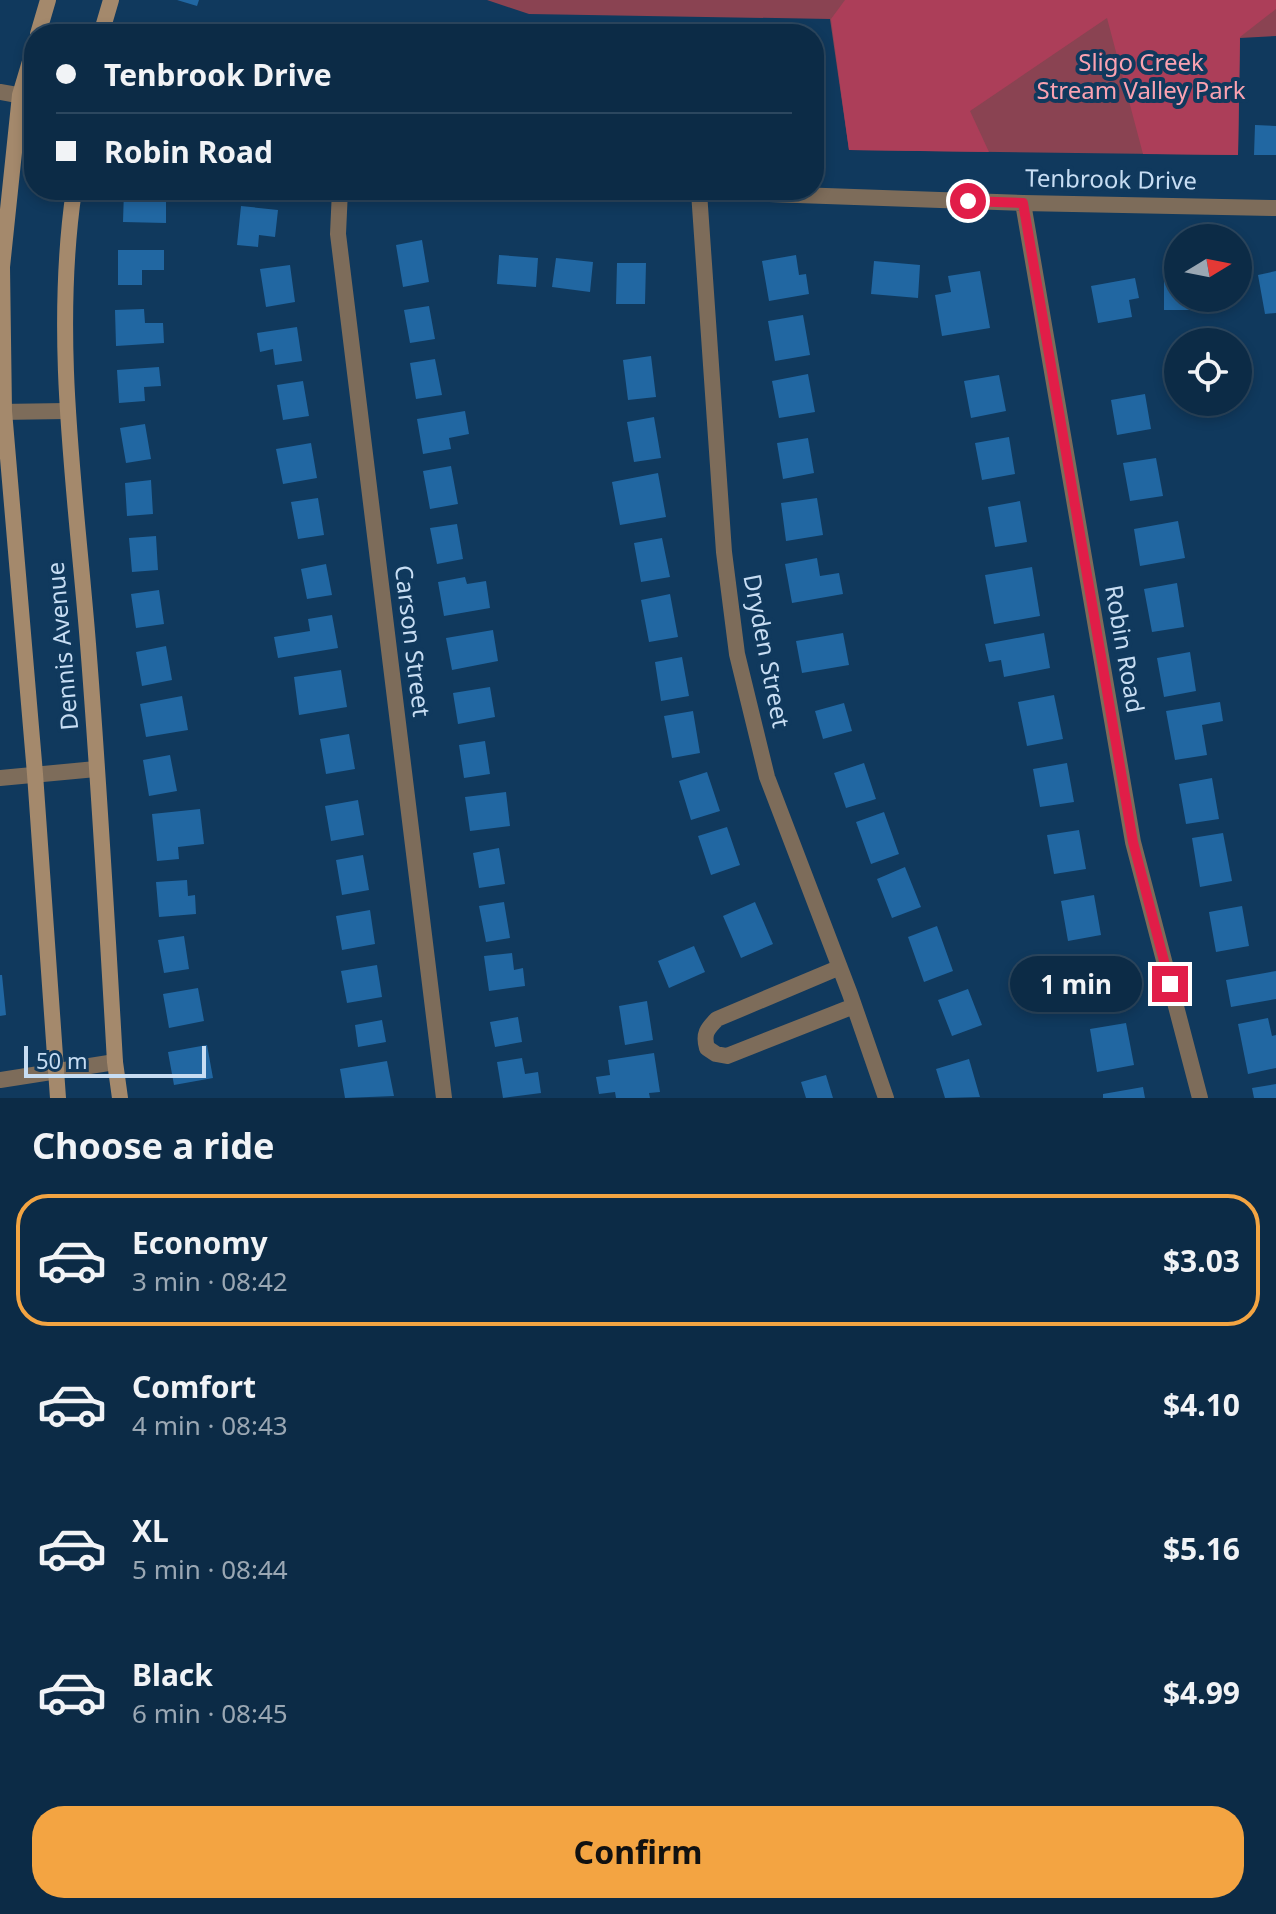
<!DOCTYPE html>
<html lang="en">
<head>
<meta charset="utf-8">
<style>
	body { margin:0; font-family:"Noto Sans",sans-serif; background:#15334d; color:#f1f3f6; height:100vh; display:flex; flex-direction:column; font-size:30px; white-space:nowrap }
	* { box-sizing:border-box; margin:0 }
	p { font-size:26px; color:#9aa7b3 }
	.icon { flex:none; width:44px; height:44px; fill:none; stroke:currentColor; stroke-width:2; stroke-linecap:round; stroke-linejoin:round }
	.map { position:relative; height:1098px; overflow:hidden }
	.drawer { display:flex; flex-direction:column; background:#0c2b46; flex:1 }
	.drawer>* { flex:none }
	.guide { position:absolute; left:24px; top:24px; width:800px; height:176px; border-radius:32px; box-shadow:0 4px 12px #0003,0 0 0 2px #2c475f; display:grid; align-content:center; height:176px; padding:0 32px; background:#0c2b46 }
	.needle { width:52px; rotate:80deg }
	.tools { position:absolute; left:1164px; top:224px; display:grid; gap:16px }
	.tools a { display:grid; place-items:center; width:88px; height:88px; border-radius:50%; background:#0c2b46; box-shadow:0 4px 12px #0003,0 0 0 2px #2c475f; font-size:40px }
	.scale { position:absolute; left:24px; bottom:20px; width:182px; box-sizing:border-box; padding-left:8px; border:4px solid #c7ddf3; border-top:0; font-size:22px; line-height:28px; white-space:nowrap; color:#c7ddf3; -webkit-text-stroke:6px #10395d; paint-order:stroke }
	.end { position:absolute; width:36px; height:36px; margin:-18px; border:10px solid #e11d48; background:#fff; box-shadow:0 0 0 4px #fff }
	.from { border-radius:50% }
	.bubble { position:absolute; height:56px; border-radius:28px; background:#0c2b46; box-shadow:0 4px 12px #0003,0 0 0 2px #2c475f; font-size:26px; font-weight:700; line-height:56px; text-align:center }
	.guide b { display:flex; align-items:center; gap:28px; height:76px; font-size:30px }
	.guide b+b { border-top:2px solid #2c475f }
	.guide i { width:20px; height:20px; background:#f1f3f6 }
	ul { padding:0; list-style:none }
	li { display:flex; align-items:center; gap:24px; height:132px; margin:0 16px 12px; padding:0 16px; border:4px solid transparent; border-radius:32px }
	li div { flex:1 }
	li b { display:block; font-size:30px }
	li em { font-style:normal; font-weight:700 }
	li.current { border-color:#f3a442 }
	li>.icon { width:72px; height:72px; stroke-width:1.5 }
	h2 { padding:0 32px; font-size:36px; line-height:96px }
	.primary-button { display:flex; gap:16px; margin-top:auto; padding:16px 32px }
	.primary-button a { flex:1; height:92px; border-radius:32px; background:#f3a442; color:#111; font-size:32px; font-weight:700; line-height:92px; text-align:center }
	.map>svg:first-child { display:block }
	.green { fill:#8a4352 }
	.forest { fill:#ac3e59 }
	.building { fill:#2167a2 }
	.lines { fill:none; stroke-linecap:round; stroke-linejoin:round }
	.street { stroke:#7d6c5a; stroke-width:16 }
	.secondary { stroke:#a4896c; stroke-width:16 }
	.route { stroke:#e11d48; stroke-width:10 }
	.labels { text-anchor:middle; stroke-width:8; stroke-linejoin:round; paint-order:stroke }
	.park-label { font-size:24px; fill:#faa2b1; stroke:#10395d }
	.street-label { font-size:24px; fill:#c7ddf3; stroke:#10395d }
</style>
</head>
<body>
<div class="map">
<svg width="1276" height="1098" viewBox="0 0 1276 1098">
	<rect width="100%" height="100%" fill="#10395d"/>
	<path class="green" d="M487 0H1276V36L1240 38 1238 155 849 150 830 19 529 14Z"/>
	<path class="forest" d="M845 0H1276V9L1240 37 1238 155 1143 154 1107 18 970 111 989 152 849 150 831 19Z"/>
	<path class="building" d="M177 0H199L197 6Z
		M156 25 185 31 184 34H154Z
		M1255 125 1276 126V155H1254Z
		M124 190H151V200L166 201V223L123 222Z
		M241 206 278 210 275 237 259 235 258 247 237 245Z
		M422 240 429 282 403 287 396 245Z
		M118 250H164V270H142V285H118Z
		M499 255 538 258 536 287 497 284Z
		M796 255 799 275 806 274 809 294 769 301 762 261Z
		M556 258 593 262 590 292 552 287Z
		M874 261 920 265 918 298 871 294Z
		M617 263H646L645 304H616Z
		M290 265 295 302 266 307 260 269Z
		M980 271 990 328 942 336 935 295 951 292 948 276Z
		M1276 271V313L1265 314 1258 275Z
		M1164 272H1178V298H1203V310H1164Z
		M1135 278 1139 298 1129 300 1132 317 1098 323 1091 286Z
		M429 306 435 339 410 343 404 310Z
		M144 309 145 323H163L164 343 116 346 115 310Z
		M803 315 810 355 775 361 768 321Z
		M297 327 302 361 275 365 273 349 260 352 257 333Z
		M651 356 656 397 628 400 623 360Z
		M435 359 442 395 416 399 410 363Z
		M159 367 161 386 144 387 145 401 119 403 117 370Z
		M808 374 815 412 779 418 772 381Z
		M999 375 1006 411 971 418 964 381Z
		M303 381 309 416 283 420 277 385Z
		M1145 394 1151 429 1117 435 1111 400Z
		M465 411 469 434 449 438 451 449 423 454 417 419Z
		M654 417 661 458 634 462 627 422Z
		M145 424 151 459 126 463 120 428Z
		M1009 437 1015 474 982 480 975 443Z
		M808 438 814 473 783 479 777 443Z
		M311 443 317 478 283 484 276 449Z
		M1156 458 1163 496 1130 501 1123 463Z
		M451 466 458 504 430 509 423 471Z
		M658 473 666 517 620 525 612 482Z
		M151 480 153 514 127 516 125 483Z
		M318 498 324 535 298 539 291 502Z
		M817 498 823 535 786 541 781 503Z
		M1020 501 1027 542 995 547 988 507Z
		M1178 521 1185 558 1140 566 1134 529Z
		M457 524 463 559 437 564 430 528Z
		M156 536 158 570 132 572 129 538Z
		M662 538 670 577 641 582 634 543Z
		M817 558 820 576 839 573 843 594 792 603 785 564Z
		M326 564 332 595 307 599 301 569Z
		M1032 567 1040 616 994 624 985 575Z
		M465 577 467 584 486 581 490 608 444 616 438 582Z
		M1177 583 1184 627 1152 632 1144 589Z
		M159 590 164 624 136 628 131 594Z
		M670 594 678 637 649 642 641 600Z
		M332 615 338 648 278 658 274 637 310 631 308 619Z
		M493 630 498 661 452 670 446 638Z
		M843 633 849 665 802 673 796 641Z
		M1044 633 1050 668 1004 677 1001 660 989 662 985 644Z
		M166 646 172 680 142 686 136 652Z
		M1190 652 1196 691 1164 697 1157 658Z
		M682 657 689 696 661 701 655 662Z
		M341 670 347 707 299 715 294 677Z
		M490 687 495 717 458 724 453 693Z
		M1054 695 1063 739 1027 746 1018 702Z
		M182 696 188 730 146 737 140 704Z
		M1220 702 1223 721 1202 725 1207 755 1175 760 1166 711Z
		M844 703 852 731 823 739 815 711Z
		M693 711 700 753 672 758 664 716Z
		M349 734 355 769 326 774 320 739Z
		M485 741 490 774 464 778 459 745Z
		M170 755 177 791 149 796 143 760Z
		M864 763 876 799 846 808 834 773Z
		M1067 763 1074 802 1040 807 1033 769Z
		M707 772 720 811 691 820 679 781Z
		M1212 778 1219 819 1186 824 1179 784Z
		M506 792 510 826 470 831 465 797Z
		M358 800 364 835 331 841 325 806Z
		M200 809 204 844 178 847 179 859 157 861 152 814Z
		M884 812 899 854 871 864 856 822Z
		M727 827 740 865 711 875 698 836Z
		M1079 830 1086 869 1054 874 1047 835Z
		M1223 833 1232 881 1200 887 1192 838Z
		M499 848 505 884 479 888 473 853Z
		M363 855 369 890 342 895 336 860Z
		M905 867 921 907 892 918 877 879Z
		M187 880 188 896 195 895 196 914 159 917 156 882Z
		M1094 895 1101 935 1068 941 1061 901Z
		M504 902 510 938 486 942 479 906Z
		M755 902 773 944 741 958 723 916Z
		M1242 906 1249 946 1216 952 1209 912Z
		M370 910 375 944 342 950 336 916Z
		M937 926 953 971 924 982 908 937Z
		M184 936 189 969 164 973 158 940Z
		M694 946 705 972 669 988 658 961Z
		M512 953 514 970 523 968 525 986 489 991 484 956Z
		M1110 959 1116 990 1082 996 1076 965Z
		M377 965 382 997 347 1003 341 971Z
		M1276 971V999L1231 1007 1226 980Z
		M0 975H2L6 1015 0 1016Z
		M198 988 204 1021 169 1028 163 994Z
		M968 989 982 1025 952 1036 938 1000Z
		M647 1001 653 1040 625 1045 619 1006Z
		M518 1017 522 1042 495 1047 490 1022Z
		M1268 1018 1272 1036 1276 1035V1068L1248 1074 1238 1024Z
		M382 1020 386 1042 358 1047 355 1025Z
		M1126 1023 1134 1065 1097 1072 1090 1029Z
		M207 1045 213 1078 174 1085 168 1052Z
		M654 1053 660 1092 649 1093 650 1098H616L615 1092 599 1094 596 1077 610 1075 608 1060Z
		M522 1058 525 1074 538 1072 541 1093 503 1098 497 1062Z
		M969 1059 980 1097 945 1098 936 1069Z
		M387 1061 394 1096 345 1098 340 1069Z
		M826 1075 833 1098H806L801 1082Z
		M1276 1084V1098H1254L1252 1088Z
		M1143 1087 1145 1098H1103V1094Z"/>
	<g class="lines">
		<path class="street" d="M0 92 34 98
			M340 190 338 234 444 1098
			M658 190 1023 203 1276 208
			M699 192 724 552 737 654 767 777 850 994 886 1098
			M1023 203 1133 842 1200 1098
			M0 412 66 411
			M0 778 96 769
			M838 968 717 1019C707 1029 703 1034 707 1048L716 1054 727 1056 854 1006
			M0 1080 115 1062"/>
		<path class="secondary" d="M38 34 48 0
			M101 34 111 0
			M34 48 20 95 2 267 4 411 35 774 58 1098
			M74 190C52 341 76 493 88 644 99 783 107 922 115 1062L120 1098"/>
	</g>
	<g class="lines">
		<path class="route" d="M968 201 1023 203 1133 842 1170 984"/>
	</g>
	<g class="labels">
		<g class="park-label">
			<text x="1141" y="71">Sligo Creek<tspan x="1141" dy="28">Stream Valley Park</tspan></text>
		</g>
		<g class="street-label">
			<text transform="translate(1111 180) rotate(1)" y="8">Tenbrook Drive</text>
			<text transform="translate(412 641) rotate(83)" y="8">Carson Street</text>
			<text transform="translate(63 646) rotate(-95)" y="8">Dennis Avenue</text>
			<text transform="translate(1124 649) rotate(80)" y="8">Robin Road</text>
			<text transform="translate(766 651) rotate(79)" y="8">Dryden Street</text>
		</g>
	</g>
</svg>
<div class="tools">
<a><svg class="needle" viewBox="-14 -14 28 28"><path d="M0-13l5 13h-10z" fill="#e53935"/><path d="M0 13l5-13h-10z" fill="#9aa7b3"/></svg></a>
<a><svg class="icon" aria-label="locate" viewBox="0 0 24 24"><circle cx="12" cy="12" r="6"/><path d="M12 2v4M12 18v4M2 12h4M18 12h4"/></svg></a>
</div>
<div class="scale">50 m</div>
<i class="end from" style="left:968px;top:201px"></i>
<i class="end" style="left:1170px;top:984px"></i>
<div class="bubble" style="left:1010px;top:956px;width:132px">1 min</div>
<div class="guide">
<b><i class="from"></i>Tenbrook Drive</b>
<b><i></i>Robin Road</b>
</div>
</div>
<section class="drawer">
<h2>Choose a ride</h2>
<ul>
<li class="current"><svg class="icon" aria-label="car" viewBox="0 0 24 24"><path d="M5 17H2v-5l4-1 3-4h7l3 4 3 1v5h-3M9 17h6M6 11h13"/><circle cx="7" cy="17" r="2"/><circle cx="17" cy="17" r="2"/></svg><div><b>Economy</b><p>3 min · 08:42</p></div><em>$3.03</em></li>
<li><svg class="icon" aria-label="car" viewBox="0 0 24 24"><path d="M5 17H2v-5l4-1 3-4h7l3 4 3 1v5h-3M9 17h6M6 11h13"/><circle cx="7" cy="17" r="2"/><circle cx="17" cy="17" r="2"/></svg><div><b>Comfort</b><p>4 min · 08:43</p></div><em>$4.10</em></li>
<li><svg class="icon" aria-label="car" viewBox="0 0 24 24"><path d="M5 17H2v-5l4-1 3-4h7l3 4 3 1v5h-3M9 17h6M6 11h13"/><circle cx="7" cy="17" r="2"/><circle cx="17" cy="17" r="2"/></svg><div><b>XL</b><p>5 min · 08:44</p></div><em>$5.16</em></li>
<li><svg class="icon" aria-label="car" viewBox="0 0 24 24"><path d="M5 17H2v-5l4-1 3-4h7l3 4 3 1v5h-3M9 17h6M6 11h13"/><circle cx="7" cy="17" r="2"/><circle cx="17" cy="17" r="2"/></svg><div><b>Black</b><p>6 min · 08:45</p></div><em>$4.99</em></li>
</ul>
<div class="primary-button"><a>Confirm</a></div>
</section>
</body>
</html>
